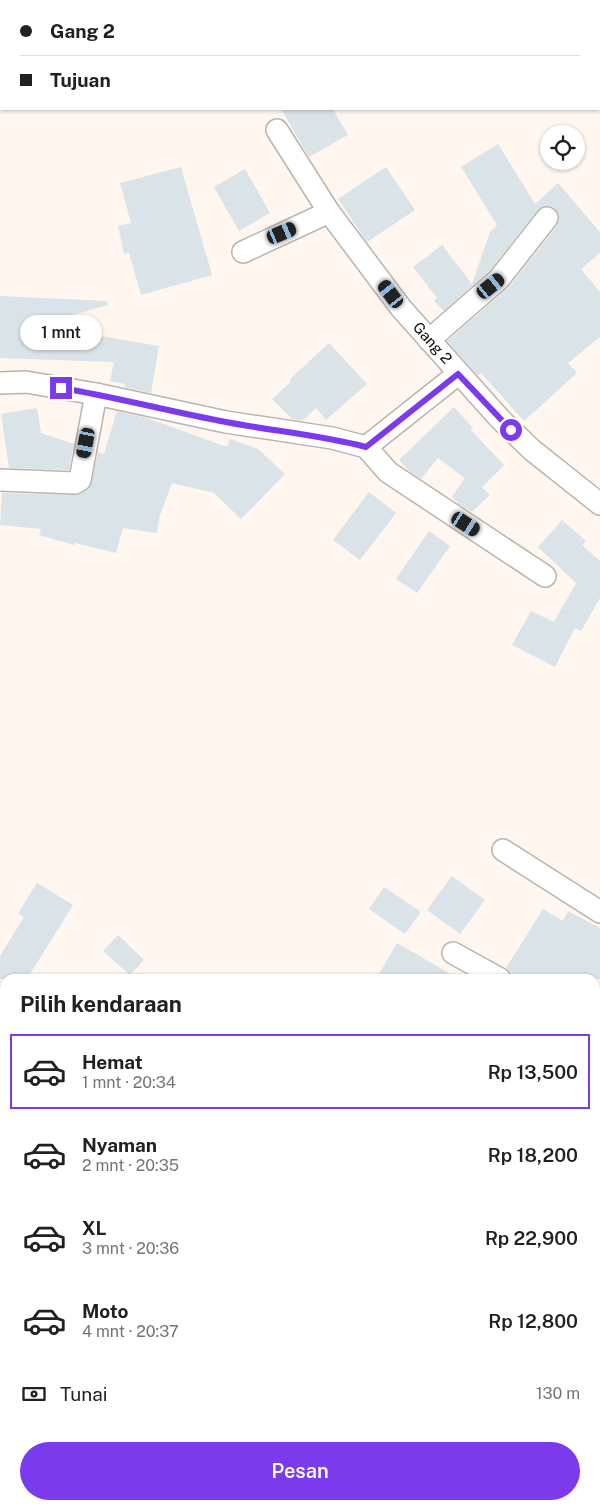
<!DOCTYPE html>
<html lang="id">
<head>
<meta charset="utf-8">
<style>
	body { margin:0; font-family:"Public Sans",sans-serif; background:#f6f6f6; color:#202124; height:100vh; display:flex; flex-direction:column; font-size:19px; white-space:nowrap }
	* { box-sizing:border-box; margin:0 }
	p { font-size:16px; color:#757577 }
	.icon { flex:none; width:28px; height:28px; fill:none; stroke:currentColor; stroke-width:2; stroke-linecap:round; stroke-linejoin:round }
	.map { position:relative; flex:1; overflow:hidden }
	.panel { position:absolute; left:0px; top:974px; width:600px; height:536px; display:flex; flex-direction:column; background:#fff; border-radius:15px 15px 0 0; box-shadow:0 1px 4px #0004 }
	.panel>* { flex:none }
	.guide { position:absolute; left:0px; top:0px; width:600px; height:110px; box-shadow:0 1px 4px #0004; display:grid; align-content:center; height:110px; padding:0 20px; background:#fff }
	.buttons { position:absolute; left:540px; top:125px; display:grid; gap:10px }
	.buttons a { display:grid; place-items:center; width:45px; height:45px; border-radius:50%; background:#fff; box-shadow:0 1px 4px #0004; font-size:25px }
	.end { position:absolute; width:22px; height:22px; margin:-11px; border:6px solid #7c3aed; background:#fff; box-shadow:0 0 0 2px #fff }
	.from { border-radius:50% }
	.bubble { position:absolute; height:35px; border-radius:18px; background:#fff; box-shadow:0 1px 4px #0004; font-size:16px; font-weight:600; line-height:35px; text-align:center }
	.car { position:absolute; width:15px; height:30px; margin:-15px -8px; border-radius:6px; box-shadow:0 0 4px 1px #0007; background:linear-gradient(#222 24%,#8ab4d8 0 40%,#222 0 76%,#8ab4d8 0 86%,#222 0) }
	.guide b { display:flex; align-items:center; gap:18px; height:48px; font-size:19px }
	.guide b+b { border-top:1px solid #e0e0e0 }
	.guide i { width:12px; height:12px; background:#202124 }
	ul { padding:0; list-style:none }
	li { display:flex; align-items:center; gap:15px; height:75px; margin:0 10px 8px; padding:0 10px; border:2px solid transparent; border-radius:0px }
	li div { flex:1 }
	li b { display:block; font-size:19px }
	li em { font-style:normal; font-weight:600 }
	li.current { border-color:#7c3aed }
	li>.icon { width:45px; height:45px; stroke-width:1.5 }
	h2 { padding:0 20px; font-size:22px; line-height:60px }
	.pay { display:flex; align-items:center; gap:12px; height:55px; padding:0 20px; font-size:19px }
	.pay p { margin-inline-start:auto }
	.primary-button { display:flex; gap:10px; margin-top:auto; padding:10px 20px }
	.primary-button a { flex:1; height:58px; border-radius:30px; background:#7c3aed; color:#fff; font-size:20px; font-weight:600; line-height:58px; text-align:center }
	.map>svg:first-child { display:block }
	.building { fill:#dae3e8 }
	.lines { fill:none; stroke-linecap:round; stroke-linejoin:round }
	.street-casing { stroke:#bbb4ae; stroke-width:24 }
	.highway-casing { stroke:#a06e3d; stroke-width:30 }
	.street { stroke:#fff; stroke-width:21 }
	.highway { stroke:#eea358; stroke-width:28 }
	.route { stroke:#7c3aed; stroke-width:6 }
	.labels { text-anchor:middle; stroke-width:4; stroke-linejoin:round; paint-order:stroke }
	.street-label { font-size:15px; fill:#0f0c0a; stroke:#fff }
</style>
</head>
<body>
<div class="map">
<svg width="600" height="1509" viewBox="0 0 600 1509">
	<rect width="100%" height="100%" fill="#fef6ef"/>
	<path class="building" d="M281 109H333L348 135 309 157Z
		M498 144 535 204 558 183 600 232V253L581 269 600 292V337L568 363 577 373 524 421 481 373 478 376 447 341 509 287 557 226 559 219 558 213 554 208 549 206H543L538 210 490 270 444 311 434 301 437 298 413 267 442 245 472 284 490 232 497 225 461 167Z
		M181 167 212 275 141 295 129 253 124 254 118 226 131 223 120 183Z
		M386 167 415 210 367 242 338 199Z
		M245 169 270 213 239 231 214 187Z
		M0 296 107 301 108 305 36 325 159 346 151 393 124 387 125 384 110 381 114 362 0 358Z
		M329 343 367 384 326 420 316 408 302 421 292 419 272 399 291 382 289 380Z
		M454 407 473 428 471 430 504 465 482 487 490 495 472 512 459 504 452 497 465 478 438 458 421 479 410 472 399 460Z
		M37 408 41 433 74 444 69 470 9 468 1 414Z
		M117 411 147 418 227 447 230 439 258 449 285 474 241 519 214 493 172 483 159 518 157 533 123 528 116 553 75 543 74 545 39 535 41 529 0 525 2 493 74 495 81 494 90 487 98 452 104 454Z
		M369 492 396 513 360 560 333 540Z
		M562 520 586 541 582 545 600 561V598L581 631 575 628 555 667 512 645 531 611 554 622 576 583 538 547Z
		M429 531 450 546 417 593 396 579Z
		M452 876 485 900 460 934 427 910Z
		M37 883 73 905 27 979H0V956L24 917 18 913Z
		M384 887 421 912 405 934 369 909Z
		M543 909 563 921 568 911 600 928V979H519L506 968Z
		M118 935 144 960 130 975 103 951Z
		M397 943 459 979H376Z"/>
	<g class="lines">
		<defs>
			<g id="street">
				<path id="s1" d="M277 130 329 212 401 308 500 419 532 450 600 504"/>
				<path d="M243 252 329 212"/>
				<path d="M429 340 499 279 547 218"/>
				<path d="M0 383 26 382 96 394 226 422 332 438 366 447 388 472 545 576"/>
				<path d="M366 447 458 374"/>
				<path d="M0 480 75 483 80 480 96 394"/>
				<path d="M503 850 600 912"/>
				<path d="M453 953 500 979"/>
				<path d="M595 1031 600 1034"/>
				<path d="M0 1146 5 1150"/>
				<path d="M595 1218 600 1220"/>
			</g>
			<path id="highway" d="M595 1308 600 1296
				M517 1509 519 1505"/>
		</defs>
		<use href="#street" class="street-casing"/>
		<use href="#highway" class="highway-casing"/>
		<use href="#street" class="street"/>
		<use href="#highway" class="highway"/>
	</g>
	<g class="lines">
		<path class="route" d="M61 388C116 397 171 412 226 422 273 431 320 435 366 447L458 374 511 430"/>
	</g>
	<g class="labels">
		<g class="street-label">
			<text dy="5" stroke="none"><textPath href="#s1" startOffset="264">Gang 2</textPath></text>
		</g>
	</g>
</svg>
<div class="buttons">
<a><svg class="icon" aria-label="locate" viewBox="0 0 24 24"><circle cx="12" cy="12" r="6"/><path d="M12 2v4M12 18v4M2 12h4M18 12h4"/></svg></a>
</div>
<i class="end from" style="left:511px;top:430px"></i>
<i class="end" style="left:61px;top:388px"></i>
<div class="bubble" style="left:20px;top:315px;width:82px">1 mnt</div>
<i class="car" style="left:282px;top:233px;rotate:67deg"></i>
<i class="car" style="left:491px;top:286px;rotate:51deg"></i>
<i class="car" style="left:391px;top:294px;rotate:323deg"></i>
<i class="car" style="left:86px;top:443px;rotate:191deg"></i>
<i class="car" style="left:466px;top:524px;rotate:123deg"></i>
<div class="guide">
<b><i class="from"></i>Gang 2</b>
<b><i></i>Tujuan</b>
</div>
<section class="panel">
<h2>Pilih kendaraan</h2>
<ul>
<li class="current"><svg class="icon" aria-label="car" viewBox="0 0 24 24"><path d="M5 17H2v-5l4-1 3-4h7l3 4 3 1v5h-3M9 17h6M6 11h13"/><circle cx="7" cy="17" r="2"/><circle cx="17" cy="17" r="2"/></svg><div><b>Hemat</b><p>1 mnt · 20:34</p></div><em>Rp 13,500</em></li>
<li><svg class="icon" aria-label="car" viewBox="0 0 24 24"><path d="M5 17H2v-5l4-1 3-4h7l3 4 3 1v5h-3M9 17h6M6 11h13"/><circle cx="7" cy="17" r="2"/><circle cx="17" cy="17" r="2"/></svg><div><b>Nyaman</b><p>2 mnt · 20:35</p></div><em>Rp 18,200</em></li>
<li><svg class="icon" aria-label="car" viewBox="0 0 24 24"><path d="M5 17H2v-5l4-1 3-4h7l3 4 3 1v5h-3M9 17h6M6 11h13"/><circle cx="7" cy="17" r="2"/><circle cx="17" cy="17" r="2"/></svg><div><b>XL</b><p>3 mnt · 20:36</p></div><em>Rp 22,900</em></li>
<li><svg class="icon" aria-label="car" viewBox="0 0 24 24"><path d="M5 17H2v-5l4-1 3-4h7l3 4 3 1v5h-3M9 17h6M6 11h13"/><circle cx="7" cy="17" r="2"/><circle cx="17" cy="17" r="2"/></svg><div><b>Moto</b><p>4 mnt · 20:37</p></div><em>Rp 12,800</em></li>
</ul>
<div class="pay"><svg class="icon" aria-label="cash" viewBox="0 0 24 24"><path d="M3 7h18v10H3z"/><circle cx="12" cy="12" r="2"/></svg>Tunai<p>130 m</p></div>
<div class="primary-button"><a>Pesan</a></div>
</section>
</div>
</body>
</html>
